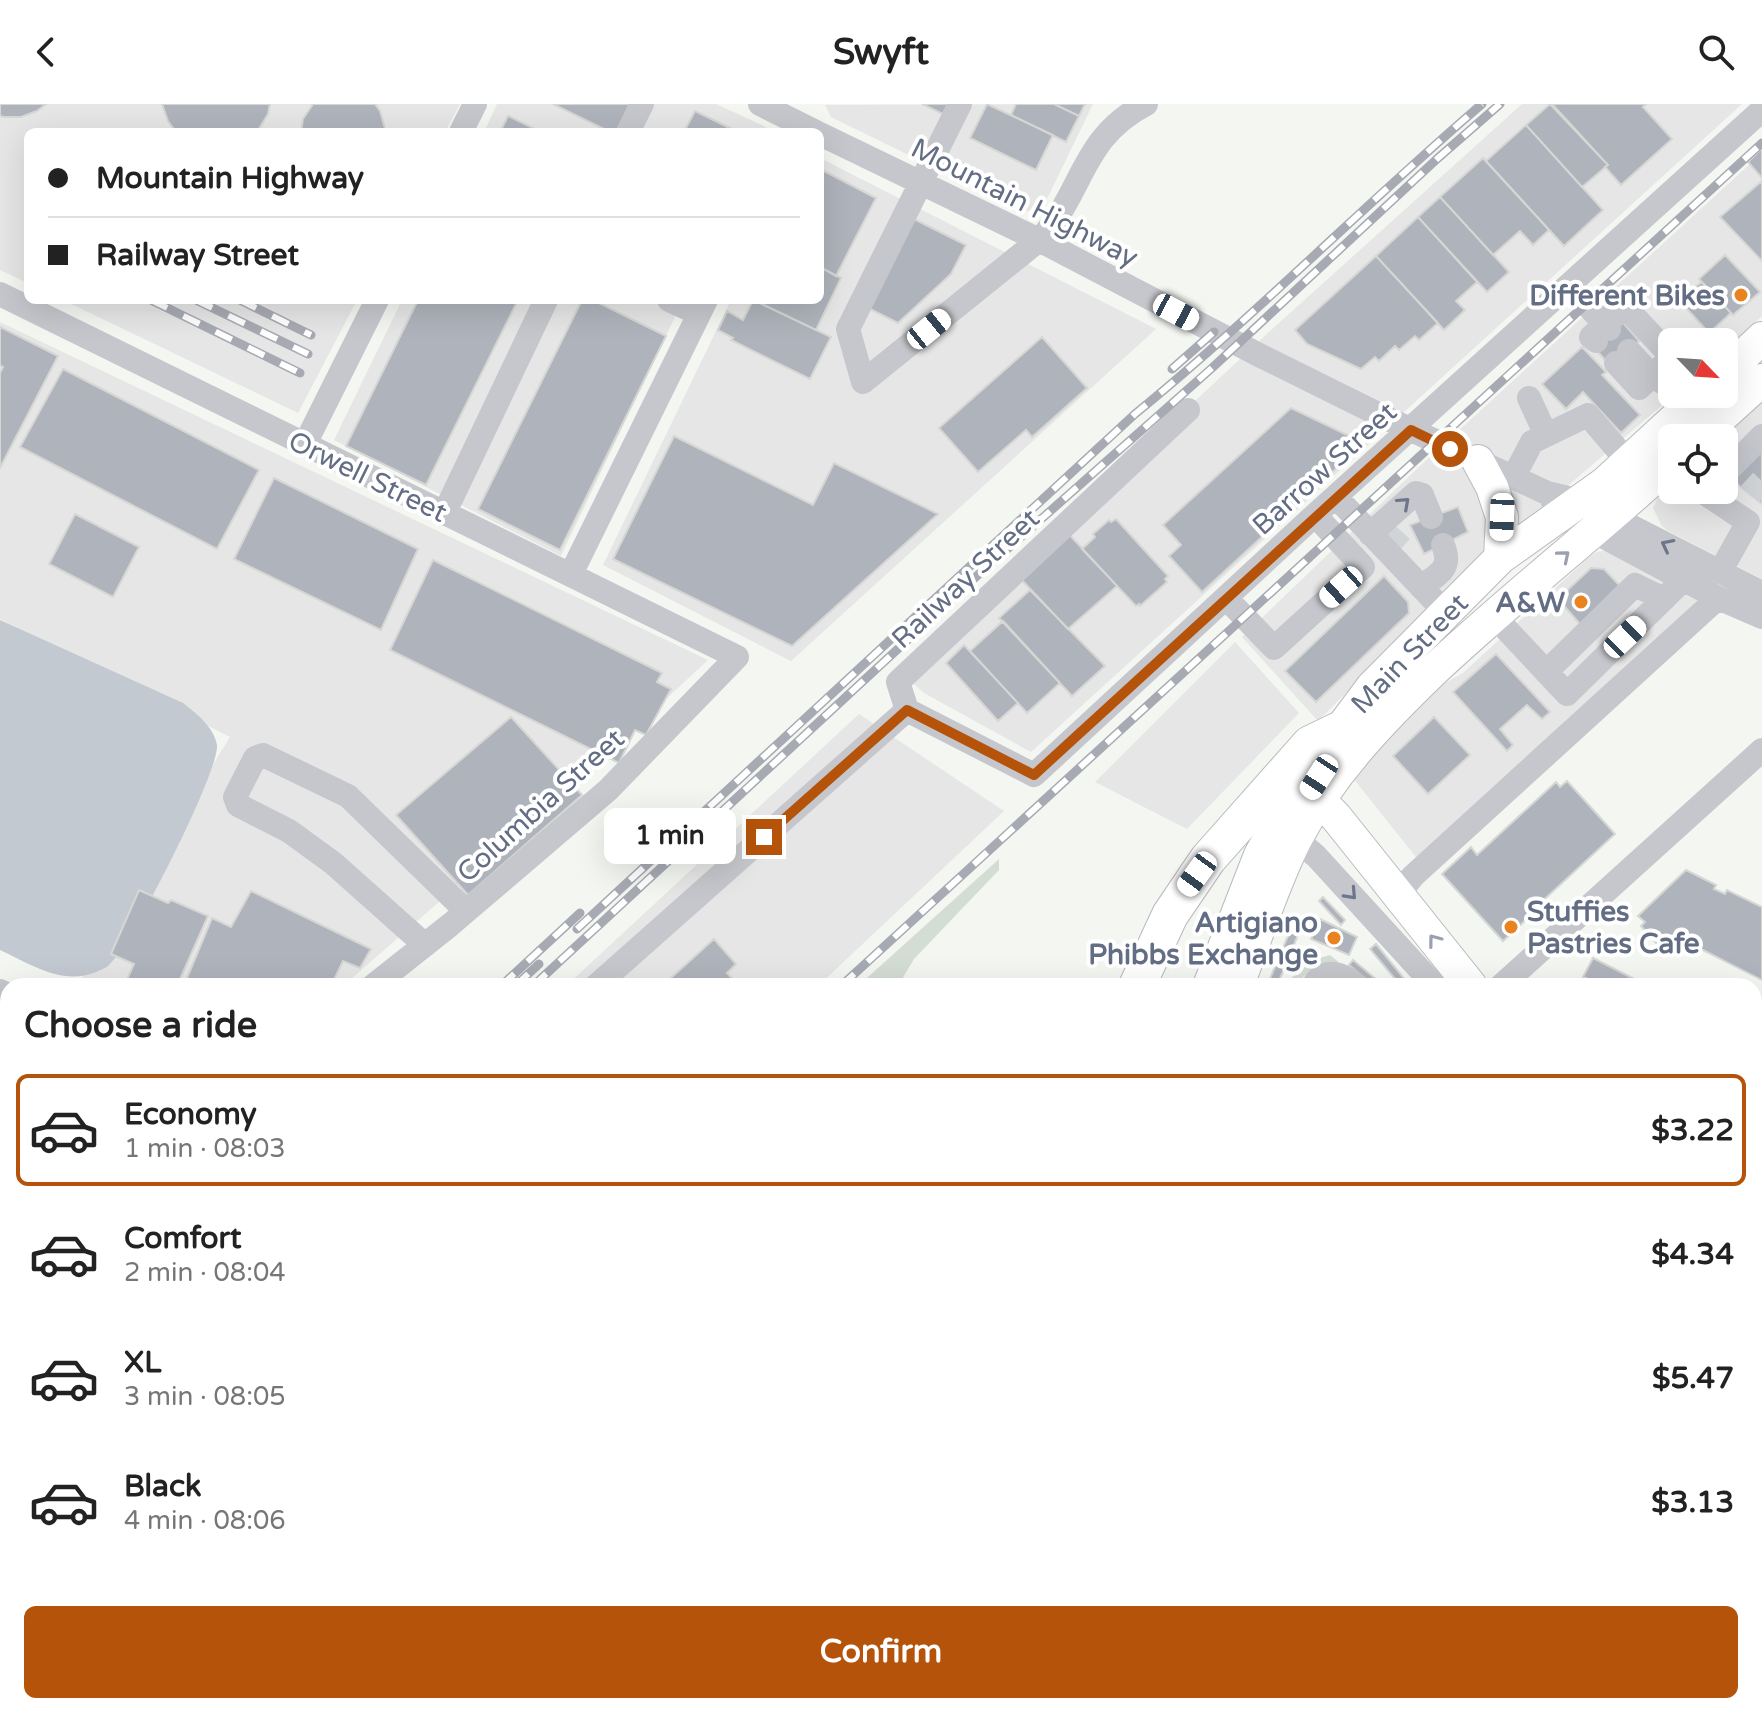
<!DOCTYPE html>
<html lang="en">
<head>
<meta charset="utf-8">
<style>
	body { margin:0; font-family:"Varela Round",sans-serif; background:#f2f2f2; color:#222; height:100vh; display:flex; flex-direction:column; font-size:30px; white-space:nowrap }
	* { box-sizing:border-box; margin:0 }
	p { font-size:26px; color:#767676 }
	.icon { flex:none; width:44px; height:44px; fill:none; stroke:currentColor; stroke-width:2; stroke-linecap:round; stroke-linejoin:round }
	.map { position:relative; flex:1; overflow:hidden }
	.details { position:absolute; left:0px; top:874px; width:1762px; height:736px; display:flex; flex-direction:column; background:#fff; border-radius:24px 24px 0 0; box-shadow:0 8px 32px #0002 }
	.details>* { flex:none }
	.hud { position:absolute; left:24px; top:24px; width:800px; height:176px; border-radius:12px; box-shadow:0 8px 32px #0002; display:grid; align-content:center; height:176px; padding:0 24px; background:#fff }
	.needle { width:52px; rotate:115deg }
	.controls { position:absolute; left:1658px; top:224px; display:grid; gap:16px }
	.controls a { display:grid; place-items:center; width:80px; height:80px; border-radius:12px; background:#fff; box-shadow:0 8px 32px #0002; font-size:40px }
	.end { position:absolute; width:36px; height:36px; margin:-18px; border:10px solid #b45309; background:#fff; box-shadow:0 0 0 4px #fff }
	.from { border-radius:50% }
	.bubble { position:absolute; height:56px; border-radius:12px; background:#fff; box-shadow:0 8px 32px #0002; font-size:26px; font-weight:800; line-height:56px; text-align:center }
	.car { position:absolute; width:24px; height:48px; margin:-24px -12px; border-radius:10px; box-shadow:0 0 6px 2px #0007; background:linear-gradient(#fff 24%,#345 0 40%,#fff 0 76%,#345 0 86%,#fff 0) }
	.hud b { display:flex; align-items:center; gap:28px; height:76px; font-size:30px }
	.hud b+b { border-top:2px solid #e0e0e0 }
	.hud i { width:20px; height:20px; background:#222 }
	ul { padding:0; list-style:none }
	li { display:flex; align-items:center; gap:24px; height:112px; margin:0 16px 12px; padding:0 8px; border:4px solid transparent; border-radius:12px }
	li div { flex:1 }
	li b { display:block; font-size:30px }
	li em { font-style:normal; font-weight:800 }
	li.on { border-color:#b45309 }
	li>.icon { width:72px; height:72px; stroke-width:1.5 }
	h2 { padding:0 24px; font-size:36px; line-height:96px }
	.primary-button { display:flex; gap:16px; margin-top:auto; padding:16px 24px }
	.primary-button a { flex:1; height:92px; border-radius:12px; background:#b45309; color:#fff; font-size:32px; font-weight:800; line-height:92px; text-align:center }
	header { display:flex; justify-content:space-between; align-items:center; height:104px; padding:0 24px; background:#fff; font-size:36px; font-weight:800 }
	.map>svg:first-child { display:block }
	.built { fill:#e5e6e5 }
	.green { fill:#d4ddd3 }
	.water { fill:#c3c9d0 }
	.building { fill:#afb4bc; stroke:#d6d7d4; stroke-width:2 }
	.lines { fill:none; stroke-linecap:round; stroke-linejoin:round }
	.minor-tunnel { stroke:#d0d4d6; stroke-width:24; stroke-dasharray:24 12; stroke-linecap:butt }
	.major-casing { stroke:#b8babf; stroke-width:34 }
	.highway-casing { stroke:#b7b9bd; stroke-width:38 }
	.minor { stroke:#c5c7cc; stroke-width:24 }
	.major { stroke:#fff; stroke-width:32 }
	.highway { stroke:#fff; stroke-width:36 }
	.rail-casing { stroke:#a7aab2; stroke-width:9 }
	.rail { stroke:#fff; stroke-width:6; stroke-dasharray:18; stroke-linecap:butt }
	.oneway { stroke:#6d768b }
	.oneway2 { stroke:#9aa0af }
	.route { stroke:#b45309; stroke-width:10 }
	.poi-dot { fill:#e8831f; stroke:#fff; stroke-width:3 }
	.labels { text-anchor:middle; stroke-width:8; stroke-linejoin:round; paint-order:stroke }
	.street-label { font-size:28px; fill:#636d84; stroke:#fff }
	.poi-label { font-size:28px; font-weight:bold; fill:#636d84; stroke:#fff; text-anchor:end }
</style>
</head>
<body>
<header><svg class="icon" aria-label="back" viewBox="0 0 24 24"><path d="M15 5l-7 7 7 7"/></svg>Swyft<svg class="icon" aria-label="search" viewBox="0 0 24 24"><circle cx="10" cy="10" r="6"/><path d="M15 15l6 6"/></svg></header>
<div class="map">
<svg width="1762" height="1610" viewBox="0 0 1762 1610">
	<rect width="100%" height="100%" fill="#f4f6f2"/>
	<path class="built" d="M0 0H460L445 28H28V179L0 166Z
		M497 0H716L766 23 764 28H484Z
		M1093 0 1044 101 1025 108 831 13 825 1Z
		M1522 0H1742L1031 648 924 589 902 570 1269 228Z
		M1762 49V212L1724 247V238H1672V290H1675L1460 474 1318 617 1242 533 1421 361Z
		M820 54 1156 225 791 557 603 461 731 196H820Z
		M63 196H357L298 309Z
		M402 196H683L561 452 334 336Z
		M0 218 708 556 593 663 343 882H77L230 633 0 515Z
		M1762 294V475L1668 427 1662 422 1653 404 1662 384 1672 375V386H1724V334H1718Z
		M1609 446 1702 492 1419 757 1353 674 1358 663 1434 585 1463 569 1588 454 1597 448Z
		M1235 538 1299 609 1187 725 1095 678Z
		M859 610 1004 707 818 882H566Z
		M0 1029 8 1033V1236L0 1237Z
		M552 1602H762L776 1610H554Z"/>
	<path class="green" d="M999 755V766L914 855 898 882H858Z
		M1330 851 1342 861C1322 864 1307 864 1296 882H1287C1296 864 1310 856 1330 851Z
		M1754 1077 1762 1081V1238L1754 1228Z
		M1754 1281 1762 1292V1418L1754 1414Z
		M1754 1460 1762 1464V1569L1754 1570Z
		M1188 1602H1413L1408 1610H1184Z
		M1466 1602H1581L1570 1610H1458Z"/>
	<path class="water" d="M0 516 183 599C197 610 214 623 217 641 220 666 131 842 109 861 106 864 97 868 93 869 61 881 28 859 0 846Z
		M8 1236V1602H329L332 1610H0V1237Z
		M389 1602H526L528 1610H393Z"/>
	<path class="building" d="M0 0H46L37 7 21 13H4L0 12Z
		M162 0H270L268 10 257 28H176L168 17Z
		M313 0H375L380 7 386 28H301L303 15Z
		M553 0H633L619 28H610Z
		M922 0H948L943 10Z
		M987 0 1053 31 1036 66 970 34Z
		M1016 0H1054L1079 12 1066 38 1011 11Z
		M1054 0H1085L1079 12Z
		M1550 0 1608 61 1582 83 1526 21Z
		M1552 0H1646L1643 3 1672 35 1621 81 1605 63 1608 61Z
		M695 7 738 28H684Z
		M508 12 541 28H500Z
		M1526 21 1603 106 1564 142 1486 57Z
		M1762 44V74L1748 58Z
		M1483 54 1549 126 1533 141 1520 127 1493 151 1440 93Z
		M820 65 876 94 836 172 820 163Z
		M1762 77V157L1720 113Z
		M1440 93 1509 168 1487 188 1418 113Z
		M1418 113 1477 178 1456 197 1465 206 1444 226 1376 152Z
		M912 114 966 141 951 170 898 219 866 203Z
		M1725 151 1760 188 1733 211 1699 175Z
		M1376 152 1438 219 1419 236 1415 232 1399 246 1395 242 1379 257 1375 253 1361 265 1307 240 1295 226Z
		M820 163 841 174 816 226 754 196H820Z
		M1702 178 1731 209 1709 229 1678 195Z
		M418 196H518L426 381 346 342Z
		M582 196H593L666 232 560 446 478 405Z
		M753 196 831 233 810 275 731 236 733 234 718 226 727 207 743 216Z
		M1620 215 1639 237 1611 263 1592 241Z
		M0 223 58 252 0 364V269L3 263 0 261Z
		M1042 233 1087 284 1032 333 1026 326 978 368 939 324Z
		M1582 243 1606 268 1602 271 1640 311 1621 329 1583 288 1566 305 1542 280Z
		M63 265 259 366 217 445 20 343Z
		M1291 304 1364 339 1202 488 1169 452 1181 441 1163 421Z
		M674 332 813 401 834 359 938 410 792 542 613 455Z
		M1756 346 1762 350V400L1727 372Z
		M274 374 418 445 381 526 234 455Z
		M1458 403 1468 428 1424 450 1410 421Z
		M75 410 139 443 113 493 49 460Z
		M1116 415 1168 472 1165 475 1167 478 1140 502 1139 500 1136 502 1082 445 1095 433 1093 430 1109 416 1111 418Z
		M1066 427 1117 482 1068 525 1018 472Z
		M433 456 662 569 657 578 671 585 646 631 635 626 619 659 390 546Z
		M1591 464 1604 465 1620 482 1580 520 1558 495Z
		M1384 472 1408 498 1409 509 1316 598 1285 567Z
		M1030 486 1105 562 1072 592 999 514Z
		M1003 517 1060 579 1027 609 970 547Z
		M964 541 1018 599 998 617 946 559Z
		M1496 550 1550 608 1542 615 1527 601 1500 625 1513 641 1507 647 1453 588Z
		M511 613 582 691 468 791 396 711Z
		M1434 613 1470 651 1428 690 1393 652Z
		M1567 677 1615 730 1536 803 1538 805 1503 837 1442 770 1471 743 1477 751 1556 678 1560 683Z
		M1686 766 1716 781 1714 785 1725 790 1727 786 1762 803V876L1699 844 1690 852 1683 843 1676 849 1663 835 1657 840 1641 822 1645 818 1638 812Z
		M139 786 168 799 171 796 208 812 177 882H124L134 860 111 850Z
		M251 787 371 845 360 864 343 857 331 882H291L280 877 278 882H203L187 874 212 814 231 823Z
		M1323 793 1345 816 1341 821 1319 797Z
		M1320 815 1357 833 1349 851 1311 835Z
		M1290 827 1298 831 1277 882H1267Z
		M714 835 736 860 727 869 739 882H662Z
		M1376 840 1410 882H1401L1370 845Z
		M1593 854 1648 882H1575L1578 876 1584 879 1586 874 1583 873Z
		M1353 856 1384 882H1374L1349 861Z
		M1762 935V983L1754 979V951Z
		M599 1602H698L707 1610H592Z"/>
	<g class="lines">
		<path class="minor-tunnel" d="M1750 390 1762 377
			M1390 439 1401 427"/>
		<defs>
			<path id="major" d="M1724 270 1762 234
				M1698 334 1762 276
				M1478 357 1492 383 1502 413 1500 454
				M1303 696C1319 693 1325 702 1336 713L1471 882
				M1209 882 1260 751 1301 678 1372 583 1500 454 1605 379 1702 290
				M1237 882C1257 834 1272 782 1296 735 1330 670 1381 617 1434 566 1511 494 1594 429 1672 358
				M945 1610 947 1602"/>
			<path id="highway" d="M1137 882 1170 811 1208 755 1310 640 1337 627
				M0 953 8 957
				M0 984 8 988
				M1754 1262 1762 1273
				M1754 1422 1762 1426
				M1754 1586 1762 1585
				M1057 1602 1061 1610
				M909 1610 910 1602
				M1428 1610 1433 1602
				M1592 1610 1600 1602
				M1679 1610 1703 1602"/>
		</defs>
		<use href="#major" class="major-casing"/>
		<use href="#highway" class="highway-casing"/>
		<path class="minor" d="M760 0 816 28
			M960 0 848 225 863 278 1039 136C1084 89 1080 34 1146 0
			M461 28 475 0
			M628 28 642 0
			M820 30 1039 136 1259 251 1386 314 1547 389 1581 397 1762 489
			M1570 182 1609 225
			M0 190 737 553 608 686 450 821 373 882
			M669 196 699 210
			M1596 237 1591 233 1620 207H1629L1672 253 1639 284 1616 259
			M1629 247 1652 272 1672 284
			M1529 294 1546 331
			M305 340 377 196
			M1724 370 1762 332
			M1513 374 1532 338 1588 311 1628 358
			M1700 386 1748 418 1720 468
			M1336 393 1446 509
			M1553 398 1561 410 1718 494 1762 513
			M444 410 546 196
			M1370 430 1416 389 1422 391 1431 413
			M571 470 706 196
			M1421 483C1438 470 1453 465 1443 441
			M1226 494 1274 544 1363 463 1315 411
			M1493 511 1567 590 1683 476
			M1546 568 1635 481 1664 495
			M907 606 1034 671 1315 411 1762 6
			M1295 720 1296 735 1316 752 1435 882
			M1399 789 1413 772 1718 494
			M425 841 333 759 289 727 238 701 235 693 255 654 263 651 348 692 466 807
			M596 882 907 606 898 578 1188 306
			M1313 882C1325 862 1343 870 1357 882
			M1501 882 1762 646
			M0 887 8 891
			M1754 1038 1762 1042
			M0 1218 8 1216
			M722 1602 732 1610
			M581 1610 582 1602
			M1073 1610 1085 1602"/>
		<use href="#major" class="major"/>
		<use href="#highway" class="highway"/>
		<defs>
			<path id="rail" d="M151 196 300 269
				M196 196 308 250
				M240 196 311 231
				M1172 265 1214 228
				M577 825 1135 310C1255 212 1364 101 1482 0
				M501 882 580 809
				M515 882 539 860
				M533 882 979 470 1212 264 1438 54 1500 0
				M841 882 1762 39
				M0 1162 8 1161
				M0 1176 8 1175
				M0 1193 8 1191
				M456 1610 460 1602"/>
		</defs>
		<use href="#rail" class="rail-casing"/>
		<use href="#rail" class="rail"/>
	</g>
	<defs><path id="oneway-chevron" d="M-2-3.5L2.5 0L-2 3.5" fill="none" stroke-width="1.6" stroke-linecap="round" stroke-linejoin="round" transform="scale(2)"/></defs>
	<g class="oneway">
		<use href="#oneway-chevron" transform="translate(1404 399) rotate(-42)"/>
		<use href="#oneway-chevron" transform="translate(1667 441) rotate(-153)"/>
		<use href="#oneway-chevron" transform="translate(1351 790) rotate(47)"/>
	</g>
	<g class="oneway2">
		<use href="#oneway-chevron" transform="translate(1564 452) rotate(-40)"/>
		<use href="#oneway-chevron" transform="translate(1434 836) rotate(-127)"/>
	</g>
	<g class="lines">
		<path class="route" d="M764 733 907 606 1034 671 1411 326 1450 345"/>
	</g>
	<g class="poi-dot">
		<circle cx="1741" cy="191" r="8"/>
		<circle cx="1581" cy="498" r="8"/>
		<circle cx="1511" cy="823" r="8"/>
		<circle cx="1334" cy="834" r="8"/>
	</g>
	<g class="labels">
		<g class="street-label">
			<text transform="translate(1025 98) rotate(27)" y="10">Mountain Highway</text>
			<text transform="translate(1324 364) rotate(-42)" y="10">Barrow Street</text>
			<text transform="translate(368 372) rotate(26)" y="10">Orwell Street</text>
			<text transform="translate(965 474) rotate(-43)" y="10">Railway Street</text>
			<text transform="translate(1409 549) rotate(-46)" y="10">Main Street</text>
			<text transform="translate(540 701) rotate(-42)" y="10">Columbia Street</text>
		</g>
		<g class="poi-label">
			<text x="1725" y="201">Different Bikes</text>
			<text x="1565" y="508">A&amp;W</text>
			<text x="1527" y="817" text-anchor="start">Stuffies<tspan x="1527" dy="32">Pastries Cafe</tspan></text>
			<text x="1318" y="828">Artigiano<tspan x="1318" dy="32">Phibbs Exchange</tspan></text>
		</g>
	</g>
</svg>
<div class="controls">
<a><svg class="needle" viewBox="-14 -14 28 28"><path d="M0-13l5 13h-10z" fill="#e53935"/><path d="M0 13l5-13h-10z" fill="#767676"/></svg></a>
<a><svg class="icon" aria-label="locate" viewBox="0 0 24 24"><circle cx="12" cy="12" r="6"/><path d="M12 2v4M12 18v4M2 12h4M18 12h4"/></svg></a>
</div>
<i class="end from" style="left:1450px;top:345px"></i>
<i class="end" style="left:764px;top:733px"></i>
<div class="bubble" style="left:604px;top:704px;width:132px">1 min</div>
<i class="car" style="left:1176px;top:208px;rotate:118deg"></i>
<i class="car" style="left:929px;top:225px;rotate:51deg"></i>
<i class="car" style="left:1502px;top:413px;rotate:182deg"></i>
<i class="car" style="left:1341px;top:483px;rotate:228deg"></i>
<i class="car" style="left:1625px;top:533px;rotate:46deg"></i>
<i class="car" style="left:1319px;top:673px;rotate:213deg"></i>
<i class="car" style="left:1197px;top:770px;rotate:216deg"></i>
<div class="hud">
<b><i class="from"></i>Mountain Highway</b>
<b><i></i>Railway Street</b>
</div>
<section class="details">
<h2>Choose a ride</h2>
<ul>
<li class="on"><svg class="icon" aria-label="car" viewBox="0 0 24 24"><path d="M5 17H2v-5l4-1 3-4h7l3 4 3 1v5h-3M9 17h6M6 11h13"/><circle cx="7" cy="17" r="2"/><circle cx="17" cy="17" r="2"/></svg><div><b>Economy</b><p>1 min · 08:03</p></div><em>$3.22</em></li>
<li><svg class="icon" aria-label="car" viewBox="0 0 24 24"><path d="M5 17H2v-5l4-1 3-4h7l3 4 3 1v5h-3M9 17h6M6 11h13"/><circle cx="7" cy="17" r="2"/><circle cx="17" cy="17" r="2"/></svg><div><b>Comfort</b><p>2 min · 08:04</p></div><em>$4.34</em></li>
<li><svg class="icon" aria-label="car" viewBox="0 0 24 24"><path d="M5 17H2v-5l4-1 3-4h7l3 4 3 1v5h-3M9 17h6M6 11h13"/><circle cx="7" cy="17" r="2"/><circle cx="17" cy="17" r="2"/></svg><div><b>XL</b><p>3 min · 08:05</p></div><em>$5.47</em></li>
<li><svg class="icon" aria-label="car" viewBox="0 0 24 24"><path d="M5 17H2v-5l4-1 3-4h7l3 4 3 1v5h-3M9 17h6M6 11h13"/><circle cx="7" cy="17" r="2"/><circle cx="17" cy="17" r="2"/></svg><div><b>Black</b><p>4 min · 08:06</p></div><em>$3.13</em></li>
</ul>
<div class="primary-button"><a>Confirm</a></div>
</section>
</div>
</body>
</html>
